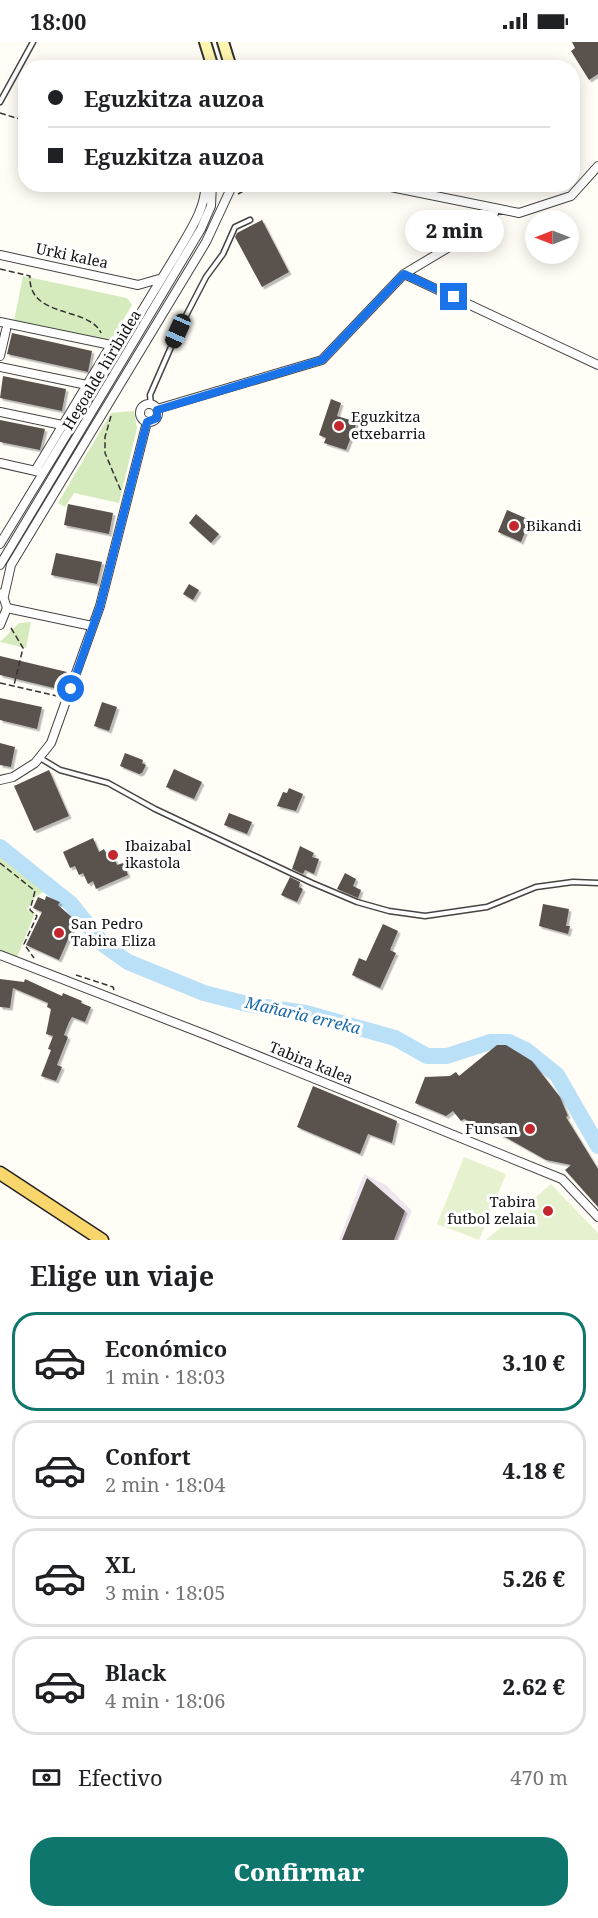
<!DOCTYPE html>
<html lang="es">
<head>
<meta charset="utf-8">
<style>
	body { margin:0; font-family:"Noto Serif",serif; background:#f2f2f2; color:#202124; height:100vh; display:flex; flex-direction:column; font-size:22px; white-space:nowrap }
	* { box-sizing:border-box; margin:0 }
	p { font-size:20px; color:#757577 }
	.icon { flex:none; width:33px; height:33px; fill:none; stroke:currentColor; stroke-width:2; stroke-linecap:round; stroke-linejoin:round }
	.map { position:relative; height:1198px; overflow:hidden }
	.sheet { display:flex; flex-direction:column; background:#fff; flex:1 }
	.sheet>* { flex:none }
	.banner { position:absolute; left:18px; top:18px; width:562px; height:132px; border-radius:24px; box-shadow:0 3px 15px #0003; display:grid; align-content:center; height:132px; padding:0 30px; background:#fff }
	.needle { width:39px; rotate:270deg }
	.buttons { position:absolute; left:525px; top:168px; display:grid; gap:12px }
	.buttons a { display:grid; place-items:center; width:54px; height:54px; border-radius:50%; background:#fff; box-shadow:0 3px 15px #0003; font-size:30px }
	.end { position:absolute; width:27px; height:27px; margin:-14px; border:8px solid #1a73e8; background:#fff; box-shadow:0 0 0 3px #fff }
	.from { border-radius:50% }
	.bubble { position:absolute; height:42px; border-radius:21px; background:#fff; box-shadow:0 3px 15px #0003; font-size:20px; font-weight:800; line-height:42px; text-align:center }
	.car { position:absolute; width:18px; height:36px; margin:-18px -9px; border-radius:8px; box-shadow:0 0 4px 2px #0007; background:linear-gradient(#222 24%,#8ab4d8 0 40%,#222 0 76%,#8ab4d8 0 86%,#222 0) }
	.banner b { display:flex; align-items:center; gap:21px; height:57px; font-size:22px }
	.banner b+b { border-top:2px solid #e0e0e0 }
	.banner i { width:15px; height:15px; background:#202124 }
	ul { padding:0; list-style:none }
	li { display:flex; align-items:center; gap:18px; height:99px; margin:0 12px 9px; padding:0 18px; border:3px solid #e0e0e0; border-radius:24px }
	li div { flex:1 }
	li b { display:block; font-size:22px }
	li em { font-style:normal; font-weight:800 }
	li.on { border-color:#0f766e }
	li>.icon { width:54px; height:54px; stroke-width:1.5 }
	h2 { padding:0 30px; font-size:27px; line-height:72px }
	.pay { display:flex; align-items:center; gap:15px; height:66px; padding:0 30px; font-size:22px }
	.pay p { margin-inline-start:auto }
	.primary-button { display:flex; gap:12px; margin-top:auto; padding:12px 30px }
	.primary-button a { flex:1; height:69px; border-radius:24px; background:#0f766e; color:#fff; font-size:24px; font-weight:800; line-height:69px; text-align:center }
	.status { display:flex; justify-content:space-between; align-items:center; height:42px; padding:0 30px; background:#fff; direction:ltr }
	.status svg { height:16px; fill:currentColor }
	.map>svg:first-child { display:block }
	.industrial { fill:#eee6ef }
	.green { fill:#d5ebbd }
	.pitch { fill:#e6f2cf }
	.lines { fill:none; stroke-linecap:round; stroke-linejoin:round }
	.river { stroke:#b9e0f7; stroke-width:16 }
	.building { fill:#5a524d; filter:url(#shadow) }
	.service-casing { stroke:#444; stroke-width:7 }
	.minor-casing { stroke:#444; stroke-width:10 }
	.secondary-casing { stroke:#333; stroke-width:14 }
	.primary-casing { stroke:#222; stroke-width:15 }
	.path { stroke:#333; stroke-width:1.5; stroke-dasharray:6 3; stroke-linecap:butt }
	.service { stroke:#fff; stroke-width:4 }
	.minor { stroke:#fff; stroke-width:8 }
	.secondary { stroke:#fff6b0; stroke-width:10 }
	.primary { stroke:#f9d66b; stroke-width:12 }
	.route { stroke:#1a73e8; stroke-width:8 }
	.poi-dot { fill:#c4262e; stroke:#fff; stroke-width:2 }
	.labels { text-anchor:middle; stroke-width:6; stroke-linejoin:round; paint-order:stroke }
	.street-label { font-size:15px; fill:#111; stroke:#fff }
	.poi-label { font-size:15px; fill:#111; stroke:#fff; text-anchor:start }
	.water-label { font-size:16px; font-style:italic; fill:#1768a6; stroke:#fff }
</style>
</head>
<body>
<div class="status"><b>18:00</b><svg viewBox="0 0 49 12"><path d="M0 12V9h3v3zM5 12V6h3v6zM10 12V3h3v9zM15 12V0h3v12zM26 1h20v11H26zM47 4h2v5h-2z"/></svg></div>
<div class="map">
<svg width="598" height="1198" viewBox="0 0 598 1198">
	<defs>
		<filter id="shadow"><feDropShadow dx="2.5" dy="2.5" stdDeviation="0" flood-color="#0004"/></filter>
	</defs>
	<rect width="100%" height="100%" fill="#fffdf5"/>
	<path class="industrial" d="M364 1132 386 1143 412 1169 399 1198H339Z"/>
	<path class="green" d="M23 234 127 256 132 263 110 300 14 279Z
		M134 369 137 386 119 461 74 451 65 465 58 461 111 371Z
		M31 580 26 606 0 600 19 581Z
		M0 807 45 849 35 855 27 868 35 871 17 915 0 908Z"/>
	<path class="pitch" d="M464 1115 506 1132 479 1198 437 1182Z
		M551 1142 598 1191V1198H486Z"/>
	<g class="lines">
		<path class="river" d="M0 805 71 862 104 903 128 920 204 951 247 962 306 971 395 996 427 1014H447L490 1000H509L526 1008 557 1033 598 1104"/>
	</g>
	<path class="building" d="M572 0H598V32L589 38 571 9 575 6Z
		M262 178 289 230 262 245 235 195 237 191Z
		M12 291 92 309 88 330 7 312Z
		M3 334 66 347 62 369 0 356Z
		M331 357 341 361 337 374 357 380 346 408 324 401 326 396 319 393Z
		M0 378 45 387 40 408 0 400Z
		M68 462 113 471 109 492 64 483Z
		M507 468 530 478 521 500 498 490Z
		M196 472 219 492 211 501 189 481Z
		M56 511 102 520 97 542 51 533Z
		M189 542 199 548 193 558 183 552Z
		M0 614 67 630 62 648 0 633Z
		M0 656 42 665 37 687 0 678Z
		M102 660 117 665 109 689 94 684Z
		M0 701 15 705 11 725 0 723Z
		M125 711 143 718 142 721 146 723 142 731 139 732 120 724Z
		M174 727 202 740 194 757 166 745Z
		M49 728 69 774 34 789 14 744Z
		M289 746 303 752 296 769 277 764 283 750 287 751Z
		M229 771 252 780 247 792 224 783Z
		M93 796 99 810 104 807 108 815 113 813 117 823 123 821 128 833 96 847 93 839 88 842 83 831 79 833 75 824 70 826 63 810Z
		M300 804 314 811 312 815 319 817 314 832 305 828 303 832 292 827Z
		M345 831 356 837 353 844 361 848 358 856 337 847Z
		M290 835 300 840 299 845 303 847 297 860 281 853Z
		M46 854 60 860 58 863 76 879 59 918 26 903 42 870 33 866 38 855 45 858Z
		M543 862 569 867 566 884H570L568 892 539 884Z
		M383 882 398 889 390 908 396 911 380 946 352 933 359 916 366 919Z
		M0 937 24 940 25 937 62 954 63 951 82 959 81 961 91 965 85 980 72 975 69 980 64 993 68 995 57 1023 62 1025 56 1039 41 1034 51 1008 48 1007 53 994 46 992 51 967 47 965 48 961 13 946 10 966 0 965Z
		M497 1003H506L532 1019 560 1055 568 1074 566 1075 598 1127V1165L565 1128 571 1123 546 1118 505 1095 464 1077 461 1079 453 1069 446 1074 415 1061 425 1035 450 1034 456 1030 459 1034Z
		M313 1044 397 1079 392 1101 368 1092 360 1112 297 1085Z
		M367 1136 405 1169 394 1198H342Z"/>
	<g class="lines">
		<defs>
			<path id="service" d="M0 60 33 0
				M151 363 150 353 178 289 206 235 223 212 235 185 250 178
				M40 716 60 728 108 741 155 767 312 841 357 860 389 869 425 874 487 865 536 845 573 840 598 841"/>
			<path id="minor" d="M376 142 519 171 571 154 598 124
				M0 213 138 243 159 237
				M404 232 598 323
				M0 280 111 303 35 429
				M0 314 6 288
				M0 325 87 343
				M140 371a9 9 0 1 1 18 0a9 9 0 1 1-18 0Z
				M157 367 322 318 404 232 491 180 495 168
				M0 370 62 383
				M0 421 40 430
				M0 502 176 213C187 193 207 166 205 142
				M0 523 201 187 211 164 212 142
				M4 554 11 523 206 200 233 142
				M7 566 92 584
				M0 583 7 566 2 551
				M0 738 13 735 35 721 51 701 100 564 147 380
				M0 913 209 994 562 1137 598 1175"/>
			<path id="secondary" d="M205 0 213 26
				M223 0 231 26"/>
			<path id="primary" d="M0 1131 102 1198"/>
		</defs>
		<use href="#service" class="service-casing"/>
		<use href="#minor" class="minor-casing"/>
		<use href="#secondary" class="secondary-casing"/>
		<use href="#primary" class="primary-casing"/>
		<path class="path" d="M0 71 26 79
			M167 142 189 148 194 142
			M341 142 369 149
			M238 152 257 142
			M0 227 30 234C28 277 89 264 101 291
			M111 374 105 395V411L121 449
			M11 586 23 606 14 643
			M0 641 57 654
			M0 821 35 849 30 868 37 874 24 902 34 916
			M76 933 113 945 114 948"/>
		<use href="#service" class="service"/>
		<use href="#minor" class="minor"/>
		<use href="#secondary" class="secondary"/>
		<use href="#primary" class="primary"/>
	</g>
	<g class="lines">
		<path class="route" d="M71 647 100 564 147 380 157 376V368L322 318 404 232 454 255"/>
	</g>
	<g class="poi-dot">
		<circle cx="339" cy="384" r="6"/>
		<circle cx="514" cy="484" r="6"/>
		<circle cx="113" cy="813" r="6"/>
		<circle cx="59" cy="891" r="6"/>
		<circle cx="530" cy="1087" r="6"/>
		<circle cx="548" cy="1169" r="6"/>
	</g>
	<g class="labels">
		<g class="street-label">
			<text transform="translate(72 214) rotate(12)" y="5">Urki kalea</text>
			<text transform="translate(102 328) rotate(-59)" y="5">Hegoalde hiribidea</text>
			<text transform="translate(311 1021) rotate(22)" y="5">Tabira kalea</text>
		</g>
		<g class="poi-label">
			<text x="351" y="380">Eguzkitza<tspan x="351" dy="17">etxebarria</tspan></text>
			<text x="526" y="489">Bikandi</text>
			<text x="125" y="809">Ibaizabal<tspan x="125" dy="17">ikastola</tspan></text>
			<text x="71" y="887">San Pedro<tspan x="71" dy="17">Tabira Eliza</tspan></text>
			<text x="518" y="1092" text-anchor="end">Funsan</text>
			<text x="536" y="1165" text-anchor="end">Tabira<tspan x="536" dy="17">futbol zelaia</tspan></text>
		</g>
		<g class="water-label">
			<text transform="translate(303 973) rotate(13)" y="6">Mañaria erreka</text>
		</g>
	</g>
</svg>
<div class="buttons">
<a><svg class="needle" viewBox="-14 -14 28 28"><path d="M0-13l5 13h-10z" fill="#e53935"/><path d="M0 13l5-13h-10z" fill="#757577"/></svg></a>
</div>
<i class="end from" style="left:71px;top:647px"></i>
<i class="end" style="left:454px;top:255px"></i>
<div class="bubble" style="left:405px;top:168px;width:99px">2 min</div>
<i class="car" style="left:178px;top:289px;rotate:204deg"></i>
<div class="banner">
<b><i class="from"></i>Eguzkitza auzoa</b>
<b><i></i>Eguzkitza auzoa</b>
</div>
</div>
<section class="sheet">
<h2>Elige un viaje</h2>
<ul>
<li class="on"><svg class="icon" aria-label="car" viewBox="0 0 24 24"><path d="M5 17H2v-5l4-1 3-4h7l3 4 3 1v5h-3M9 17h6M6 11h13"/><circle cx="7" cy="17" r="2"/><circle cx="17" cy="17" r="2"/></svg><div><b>Económico</b><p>1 min · 18:03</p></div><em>3.10 €</em></li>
<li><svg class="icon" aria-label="car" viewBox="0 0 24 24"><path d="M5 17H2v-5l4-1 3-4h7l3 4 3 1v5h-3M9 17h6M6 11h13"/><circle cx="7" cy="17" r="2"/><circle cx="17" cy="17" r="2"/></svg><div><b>Confort</b><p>2 min · 18:04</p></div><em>4.18 €</em></li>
<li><svg class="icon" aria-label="car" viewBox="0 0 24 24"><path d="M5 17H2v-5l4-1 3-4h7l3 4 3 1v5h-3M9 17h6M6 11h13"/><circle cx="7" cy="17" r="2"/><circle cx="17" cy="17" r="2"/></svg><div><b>XL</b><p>3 min · 18:05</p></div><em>5.26 €</em></li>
<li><svg class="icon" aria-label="car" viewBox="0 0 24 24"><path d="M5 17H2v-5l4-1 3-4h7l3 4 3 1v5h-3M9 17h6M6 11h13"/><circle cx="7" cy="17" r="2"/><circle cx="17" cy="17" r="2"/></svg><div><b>Black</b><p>4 min · 18:06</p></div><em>2.62 €</em></li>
</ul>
<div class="pay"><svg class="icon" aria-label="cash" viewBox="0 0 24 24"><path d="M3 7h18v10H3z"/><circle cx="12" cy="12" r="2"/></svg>Efectivo<p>470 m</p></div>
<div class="primary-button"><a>Confirmar</a></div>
</section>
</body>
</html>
